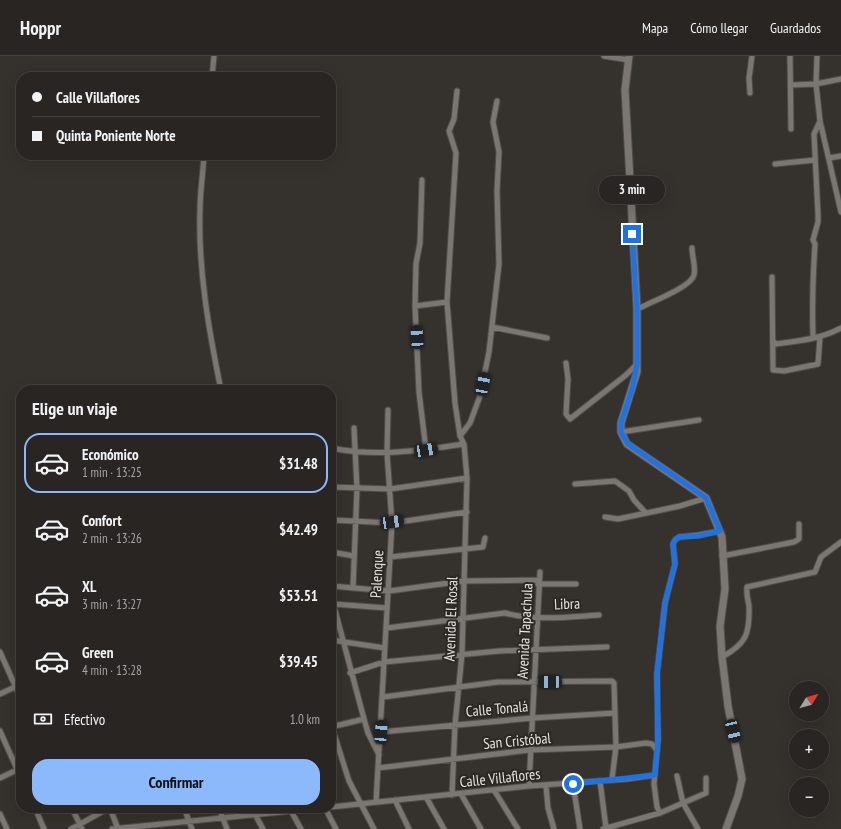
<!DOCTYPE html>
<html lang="es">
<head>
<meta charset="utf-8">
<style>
	body { margin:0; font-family:"PT Sans Narrow",sans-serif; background:#34312f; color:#f1f3f6; height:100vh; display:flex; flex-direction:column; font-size:15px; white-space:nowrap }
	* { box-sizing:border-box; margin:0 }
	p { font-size:13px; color:#a5a5a5 }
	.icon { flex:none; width:22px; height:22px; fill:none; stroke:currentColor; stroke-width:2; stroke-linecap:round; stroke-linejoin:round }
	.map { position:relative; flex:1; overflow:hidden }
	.sheet { position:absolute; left:16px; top:329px; width:320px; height:428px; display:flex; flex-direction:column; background:#282522; border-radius:16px; box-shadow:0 4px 16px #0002,0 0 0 1px #444240 }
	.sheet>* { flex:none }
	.banner { position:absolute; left:16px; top:16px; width:320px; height:88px; border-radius:16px; box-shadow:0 4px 16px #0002,0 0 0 1px #444240; display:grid; align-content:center; height:88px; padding:0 16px; background:#282522 }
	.needle { width:26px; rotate:53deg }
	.tools { position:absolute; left:789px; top:625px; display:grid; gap:8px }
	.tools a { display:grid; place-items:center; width:40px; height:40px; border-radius:50%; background:#282522; box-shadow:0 4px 16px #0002,0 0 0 1px #444240; font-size:20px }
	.end { position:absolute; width:18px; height:18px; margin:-9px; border:5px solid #1a73e8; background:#fff; box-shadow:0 0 0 2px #fff }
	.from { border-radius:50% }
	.bubble { position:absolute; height:28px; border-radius:14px; background:#282522; box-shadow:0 4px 16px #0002,0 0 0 1px #444240; font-size:13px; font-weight:700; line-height:28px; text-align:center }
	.car { position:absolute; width:12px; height:24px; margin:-12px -6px; border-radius:5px; box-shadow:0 0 3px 1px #0007; background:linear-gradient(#222 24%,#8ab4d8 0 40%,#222 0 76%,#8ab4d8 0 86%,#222 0) }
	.banner b { display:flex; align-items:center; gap:14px; height:38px; font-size:15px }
	.banner b+b { border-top:1px solid #444240 }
	.banner i { width:10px; height:10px; background:#f1f3f6 }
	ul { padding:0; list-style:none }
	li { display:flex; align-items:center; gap:12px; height:60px; margin:0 8px 6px; padding:0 8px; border:2px solid transparent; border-radius:16px }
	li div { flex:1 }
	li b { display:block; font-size:15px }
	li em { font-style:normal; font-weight:700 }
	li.current { border-color:#8bb9fc }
	li>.icon { width:36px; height:36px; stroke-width:1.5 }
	h2 { padding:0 16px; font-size:18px; line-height:48px }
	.pay { display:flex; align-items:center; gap:10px; height:44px; padding:0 16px; font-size:15px }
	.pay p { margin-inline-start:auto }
	.primary-button { display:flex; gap:8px; margin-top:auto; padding:8px 16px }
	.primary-button a { flex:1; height:46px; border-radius:16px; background:#8bb9fc; color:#111; font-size:16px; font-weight:700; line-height:46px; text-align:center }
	header { display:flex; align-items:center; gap:24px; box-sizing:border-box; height:56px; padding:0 20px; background:#282522; border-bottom:1px solid #444240 }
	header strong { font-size:19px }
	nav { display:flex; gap:22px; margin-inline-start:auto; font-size:14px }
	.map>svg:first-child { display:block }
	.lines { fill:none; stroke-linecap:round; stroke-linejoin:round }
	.street-casing { stroke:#514d4a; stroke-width:7 }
	.secondary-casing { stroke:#514d4a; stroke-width:9 }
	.street { stroke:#7b7671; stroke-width:5 }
	.secondary { stroke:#7b7671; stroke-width:7 }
	.route { stroke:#1a73e8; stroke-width:5 }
	.labels { text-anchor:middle; stroke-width:4; stroke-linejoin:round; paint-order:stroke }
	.street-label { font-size:15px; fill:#e5e2e0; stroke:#2b2723 }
</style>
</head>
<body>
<header>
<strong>Hoppr</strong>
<nav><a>Mapa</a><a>Cómo llegar</a><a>Guardados</a></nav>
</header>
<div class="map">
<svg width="841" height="773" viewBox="0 0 841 773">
	<rect width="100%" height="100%" fill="#35312d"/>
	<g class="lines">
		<defs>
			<path id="street" d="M604 0 629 4
				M790 0 791 73
				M817 0 816 28 820 65 841 156
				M212 21 214 0
				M791 29 816 28 841 23
				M750 37 749 22 752 0
				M204 99C203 117 200 136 200 154 198 214 209 275 221 334
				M829 102 841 100
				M775 108 815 104
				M422 124 420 187 416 208 415 250 419 336 426 394
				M772 221 773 314 784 315 818 308 820 281
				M415 250 447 246
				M637 252 642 251C653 245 691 231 694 219 696 210 692 201 692 192
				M492 271 547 282
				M813 281C812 250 813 219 815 188L813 184 818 166V158L814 78 820 65
				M773 285 776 288C798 285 821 283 841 272
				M566 307 568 323 566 358 570 363 626 319 637 308
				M621 376 699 364
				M460 380 470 367 480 340 489 296 499 208 497 135 499 96 493 66 497 45
				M331 392C375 401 419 395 464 388
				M575 428 615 425 629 435 634 444 645 456
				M331 431 390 433 467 422
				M605 461 618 463 680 450 706 442
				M331 464 392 467 467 456
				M331 496 354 500
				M722 500 794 486 799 483V468
				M390 501 483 491 485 482
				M538 528H576
				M331 530 389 535 464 525 539 524
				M353 532 357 433 354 372
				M331 539 364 663 368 677 379 699
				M333 548 387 552
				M19 555 21 561
				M387 572 505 557C535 565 568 561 599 559
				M331 584 385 592
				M0 596 21 643
				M722 601C746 588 750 578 749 550 748 544 746 538 747 531L815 516 821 501 841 486
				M350 617 384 606 499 595 607 591
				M0 638 21 628
				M383 641 498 626 612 625 614 627 616 691 612 723
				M331 668 349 725 374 773
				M331 671 364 663
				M0 675 21 722
				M381 676 533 662 615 657
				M378 712 530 694 616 691 646 687 652 688 656 693
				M677 720 683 747 698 773
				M0 722 21 712
				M600 725 606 772
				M573 728 580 773
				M529 730 540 516
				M546 730 548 752 554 773
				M494 734 518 773
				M461 738 481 773
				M452 739 455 669 462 598 467 422 464 388 460 380 455 347 447 246 456 97 449 75 454 63 457 35
				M426 741 444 773
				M395 744 409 773
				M376 746 392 467 387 397 388 354
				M331 751 529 730 627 723 655 719
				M35 752 44 773
				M72 752 82 773
				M110 752 118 773
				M184 752 192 773
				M219 752 227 773
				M255 752 257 762 263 773
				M325 752 336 773
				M290 753 301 773
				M660 757 657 751 654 728 658 684 657 618 665 547 675 508 673 488 675 484 679 481 699 479 720 475
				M0 758 7 773
				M71 773 109 752
				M112 773 322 752
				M603 773 660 757 706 737V722"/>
			<path id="secondary" d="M629 0 625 34 637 252V316L621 367V376L627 388 706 442 722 481 725 533 720 570 722 601 728 650 742 723 738 740 726 773"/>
		</defs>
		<use href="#street" class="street-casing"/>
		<use href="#secondary" class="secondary-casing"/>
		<use href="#street" class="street"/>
		<use href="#secondary" class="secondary"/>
	</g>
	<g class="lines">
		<path class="route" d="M573 728 655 719 658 684 657 618 665 547 675 508 673 488 675 484 679 481 699 480 720 475 706 442 628 388 621 376V367L633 330 637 308V252L632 178"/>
	</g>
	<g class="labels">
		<g class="street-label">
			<text transform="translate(377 518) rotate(-87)" y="5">Palenque</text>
			<text transform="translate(567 548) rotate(-2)" y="5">Libra</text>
			<text transform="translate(451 563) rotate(-88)" y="5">Avenida El Rosal</text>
			<text transform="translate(525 575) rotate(-87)" y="5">Avenida Tapachula</text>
			<text transform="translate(497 653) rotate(-5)" y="5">Calle Tonalá</text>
			<text transform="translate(517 685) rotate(-5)" y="5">San Cristóbal</text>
			<text transform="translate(500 722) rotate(-6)" y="5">Calle Villaflores</text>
		</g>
	</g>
</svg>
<div class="tools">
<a><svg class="needle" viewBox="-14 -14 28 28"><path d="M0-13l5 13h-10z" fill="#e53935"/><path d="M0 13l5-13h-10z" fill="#a5a5a5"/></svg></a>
<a>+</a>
<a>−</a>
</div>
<i class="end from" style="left:573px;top:728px"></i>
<i class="end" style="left:632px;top:178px"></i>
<div class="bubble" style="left:599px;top:120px;width:66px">3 min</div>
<i class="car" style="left:417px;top:281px;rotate:357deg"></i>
<i class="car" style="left:483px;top:328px;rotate:11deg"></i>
<i class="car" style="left:426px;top:394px;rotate:80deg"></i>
<i class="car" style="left:392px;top:466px;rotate:82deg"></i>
<i class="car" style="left:550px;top:626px;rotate:269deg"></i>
<i class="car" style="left:733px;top:675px;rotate:166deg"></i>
<i class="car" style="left:381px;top:676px;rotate:4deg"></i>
<div class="banner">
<b><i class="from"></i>Calle Villaflores</b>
<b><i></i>Quinta Poniente Norte</b>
</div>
<section class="sheet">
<h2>Elige un viaje</h2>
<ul>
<li class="current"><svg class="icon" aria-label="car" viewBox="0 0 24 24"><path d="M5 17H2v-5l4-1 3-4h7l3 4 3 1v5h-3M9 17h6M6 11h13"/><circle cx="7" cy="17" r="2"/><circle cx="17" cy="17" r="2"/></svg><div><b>Económico</b><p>1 min · 13:25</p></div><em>$31.48</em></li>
<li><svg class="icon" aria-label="car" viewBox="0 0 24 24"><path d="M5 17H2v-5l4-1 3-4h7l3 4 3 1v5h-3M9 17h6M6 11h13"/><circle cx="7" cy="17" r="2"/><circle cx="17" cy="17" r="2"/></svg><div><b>Confort</b><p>2 min · 13:26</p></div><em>$42.49</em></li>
<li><svg class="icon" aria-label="car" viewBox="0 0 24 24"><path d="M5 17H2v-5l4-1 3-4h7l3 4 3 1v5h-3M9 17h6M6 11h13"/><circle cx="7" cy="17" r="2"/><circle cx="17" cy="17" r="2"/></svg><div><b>XL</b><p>3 min · 13:27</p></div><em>$53.51</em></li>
<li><svg class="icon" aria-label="car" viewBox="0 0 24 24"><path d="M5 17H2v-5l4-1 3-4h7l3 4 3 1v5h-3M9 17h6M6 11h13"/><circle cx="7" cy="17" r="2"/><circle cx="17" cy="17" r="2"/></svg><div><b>Green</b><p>4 min · 13:28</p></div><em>$39.45</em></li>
</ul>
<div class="pay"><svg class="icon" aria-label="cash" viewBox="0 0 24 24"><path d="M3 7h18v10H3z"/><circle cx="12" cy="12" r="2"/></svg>Efectivo<p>1.0 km</p></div>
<div class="primary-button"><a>Confirmar</a></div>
</section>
</div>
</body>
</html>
